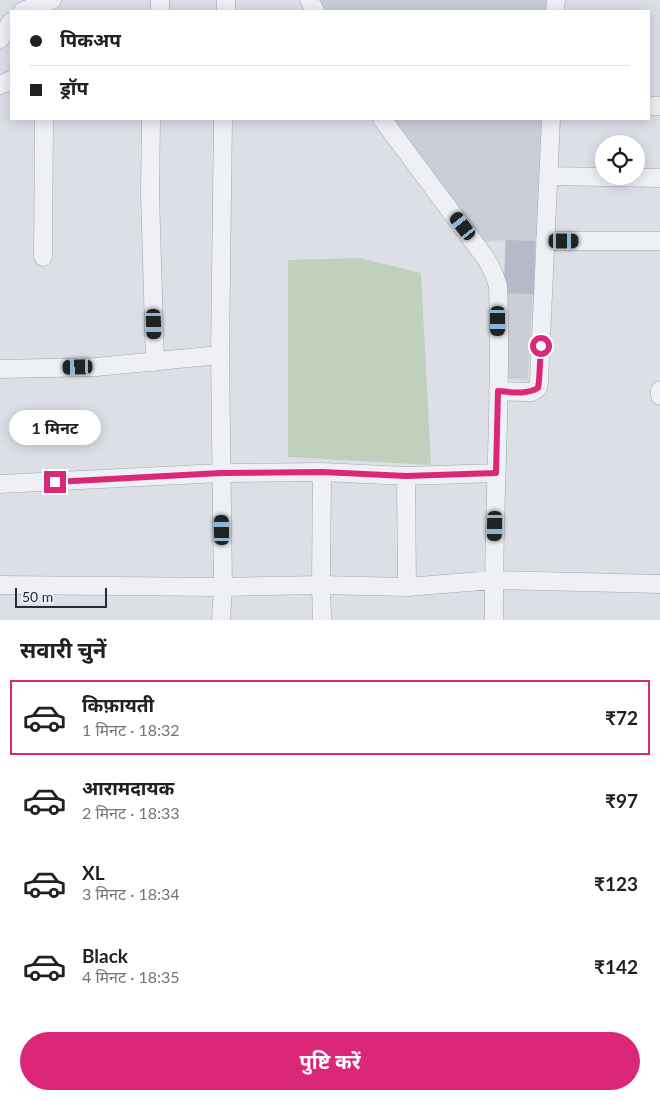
<!DOCTYPE html>
<html lang="hi">
<head>
<meta charset="utf-8">
<style>
	body { margin:0; font-family:Lato,"Noto Sans Devanagari",sans-serif; background:#f2f2f2; color:#202124; height:100vh; display:flex; flex-direction:column; font-size:19px; white-space:nowrap }
	* { box-sizing:border-box; margin:0 }
	p { font-size:16px; color:#757577 }
	.icon { flex:none; width:28px; height:28px; fill:none; stroke:currentColor; stroke-width:2; stroke-linecap:round; stroke-linejoin:round }
	.map { position:relative; height:620px; overflow:hidden }
	.drawer { display:flex; flex-direction:column; background:#fff; flex:1 }
	.drawer>* { flex:none }
	.hud { position:absolute; left:10px; top:10px; width:640px; height:110px; border-radius:0px; box-shadow:0 2px 12px #0003; display:grid; align-content:center; height:110px; padding:0 20px; background:#fff }
	.controls { position:absolute; left:595px; top:135px; display:grid; gap:10px }
	.controls a { display:grid; place-items:center; width:50px; height:50px; border-radius:50%; background:#fff; box-shadow:0 2px 12px #0003; font-size:25px }
	.scale { position:absolute; left:15px; bottom:12px; width:92px; box-sizing:border-box; padding-left:5px; border:2px solid #262c3c; border-top:0; font-size:14px; line-height:18px; white-space:nowrap; color:#262c3c; -webkit-text-stroke:4px #ebeef4; paint-order:stroke }
	.end { position:absolute; width:22px; height:22px; margin:-11px; border:6px solid #db2777; background:#fff; box-shadow:0 0 0 2px #fff }
	.from { border-radius:50% }
	.bubble { position:absolute; height:35px; border-radius:18px; background:#fff; box-shadow:0 2px 12px #0003; font-size:16px; font-weight:700; line-height:35px; text-align:center }
	.car { position:absolute; width:15px; height:30px; margin:-15px -8px; border-radius:6px; box-shadow:0 0 4px 1px #0007; background:linear-gradient(#222 24%,#8ab4d8 0 40%,#222 0 76%,#8ab4d8 0 86%,#222 0) }
	.hud b { display:flex; align-items:center; gap:18px; height:48px; font-size:19px }
	.hud b+b { border-top:1px solid #e0e0e0 }
	.hud i { width:12px; height:12px; background:#202124 }
	ul { padding:0; list-style:none }
	li { display:flex; align-items:center; gap:15px; height:75px; margin:0 10px 8px; padding:0 10px; border:2px solid transparent; border-radius:0px }
	li div { flex:1 }
	li b { display:block; font-size:19px }
	li em { font-style:normal; font-weight:700 }
	li.on { border-color:#db2777 }
	li>.icon { width:45px; height:45px; stroke-width:1.5 }
	h2 { padding:0 20px; font-size:22px; line-height:60px }
	.button { display:flex; gap:10px; margin-top:auto; padding:10px 20px }
	.button a { flex:1; height:58px; border-radius:30px; background:#db2777; color:#fff; font-size:20px; font-weight:700; line-height:58px; text-align:center }
	.map>svg:first-child { display:block }
	.built { fill:#caced8 }
	.green { fill:#c0d0bd }
	.building { fill:#b6bac6 }
	.lines { fill:none; stroke-linecap:round; stroke-linejoin:round }
	.minor-casing { stroke:#a2a6b0; stroke-width:19 }
	.minor { stroke:#eef0f5; stroke-width:18 }
	.route { stroke:#db2777; stroke-width:6 }
</style>
</head>
<body>
<div class="map">
<svg width="660" height="620" viewBox="0 0 660 620">
	<rect width="100%" height="100%" fill="#dcdfe6"/>
	<path class="built" d="M314 0H550L549 11H321Z
		M390 119H543L528 380 501 378 505 240 480 242Z"/>
	<path class="green" d="M360 258 421 273 431 465 288 457V260Z"/>
	<path class="building" d="M506 240 535 241 534 294 504 293Z"/>
	<g class="lines">
		<defs>
			<path id="minor" d="M309 0 315 11
				M23 11 52 0
				M160 11V0
				M226 11V0
				M555 11 556 0
				M0 39 11 22
				M0 85 11 80
				M649 106H660
				M151 119 150 194 155 362
				M382 119 487 260 494 274 498 286C502 397 493 509 494 620
				M548 176 660 178
				M545 241H660
				M43 257 44 119
				M0 369 96 367 220 355
				M660 390V396
				M498 391 525 392H532L538 388 539 381 551 119
				M406 476 407 587
				M0 484 221 473 322 472 406 476 496 473
				M0 585 223 587 321 585 407 587 493 580 660 584
				M221 620 223 587 220 355 223 119
				M322 620 321 585 322 472"/>
		</defs>
		<use href="#minor" class="minor-casing"/>
		<use href="#minor" class="minor"/>
	</g>
	<g class="lines">
		<path class="route" d="M55 482 221 473 322 472 406 476 496 473 498 391C511 392 526 395 538 388L539 381 541 346"/>
	</g>
</svg>
<div class="controls">
<a><svg class="icon" aria-label="locate" viewBox="0 0 24 24"><circle cx="12" cy="12" r="6"/><path d="M12 2v4M12 18v4M2 12h4M18 12h4"/></svg></a>
</div>
<div class="scale">50 m</div>
<i class="end from" style="left:541px;top:346px"></i>
<i class="end" style="left:55px;top:482px"></i>
<div class="bubble" style="left:9px;top:410px;width:92px">1 मिनट</div>
<i class="car" style="left:463px;top:226px;rotate:323deg"></i>
<i class="car" style="left:564px;top:241px;rotate:90deg"></i>
<i class="car" style="left:498px;top:321px;rotate:180deg"></i>
<i class="car" style="left:154px;top:324px;rotate:178deg"></i>
<i class="car" style="left:78px;top:367px;rotate:268deg"></i>
<i class="car" style="left:495px;top:526px;rotate:181deg"></i>
<i class="car" style="left:222px;top:530px;rotate:359deg"></i>
<div class="hud">
<b><i class="from"></i>पिकअप</b>
<b><i></i>ड्रॉप</b>
</div>
</div>
<section class="drawer">
<h2>सवारी चुनें</h2>
<ul>
<li class="on"><svg class="icon" aria-label="car" viewBox="0 0 24 24"><path d="M5 17H2v-5l4-1 3-4h7l3 4 3 1v5h-3M9 17h6M6 11h13"/><circle cx="7" cy="17" r="2"/><circle cx="17" cy="17" r="2"/></svg><div><b>किफ़ायती</b><p>1 मिनट · 18:32</p></div><em>₹72</em></li>
<li><svg class="icon" aria-label="car" viewBox="0 0 24 24"><path d="M5 17H2v-5l4-1 3-4h7l3 4 3 1v5h-3M9 17h6M6 11h13"/><circle cx="7" cy="17" r="2"/><circle cx="17" cy="17" r="2"/></svg><div><b>आरामदायक</b><p>2 मिनट · 18:33</p></div><em>₹97</em></li>
<li><svg class="icon" aria-label="car" viewBox="0 0 24 24"><path d="M5 17H2v-5l4-1 3-4h7l3 4 3 1v5h-3M9 17h6M6 11h13"/><circle cx="7" cy="17" r="2"/><circle cx="17" cy="17" r="2"/></svg><div><b>XL</b><p>3 मिनट · 18:34</p></div><em>₹123</em></li>
<li><svg class="icon" aria-label="car" viewBox="0 0 24 24"><path d="M5 17H2v-5l4-1 3-4h7l3 4 3 1v5h-3M9 17h6M6 11h13"/><circle cx="7" cy="17" r="2"/><circle cx="17" cy="17" r="2"/></svg><div><b>Black</b><p>4 मिनट · 18:35</p></div><em>₹142</em></li>
</ul>
<div class="button"><a>पुष्टि करें</a></div>
</section>
</body>
</html>
